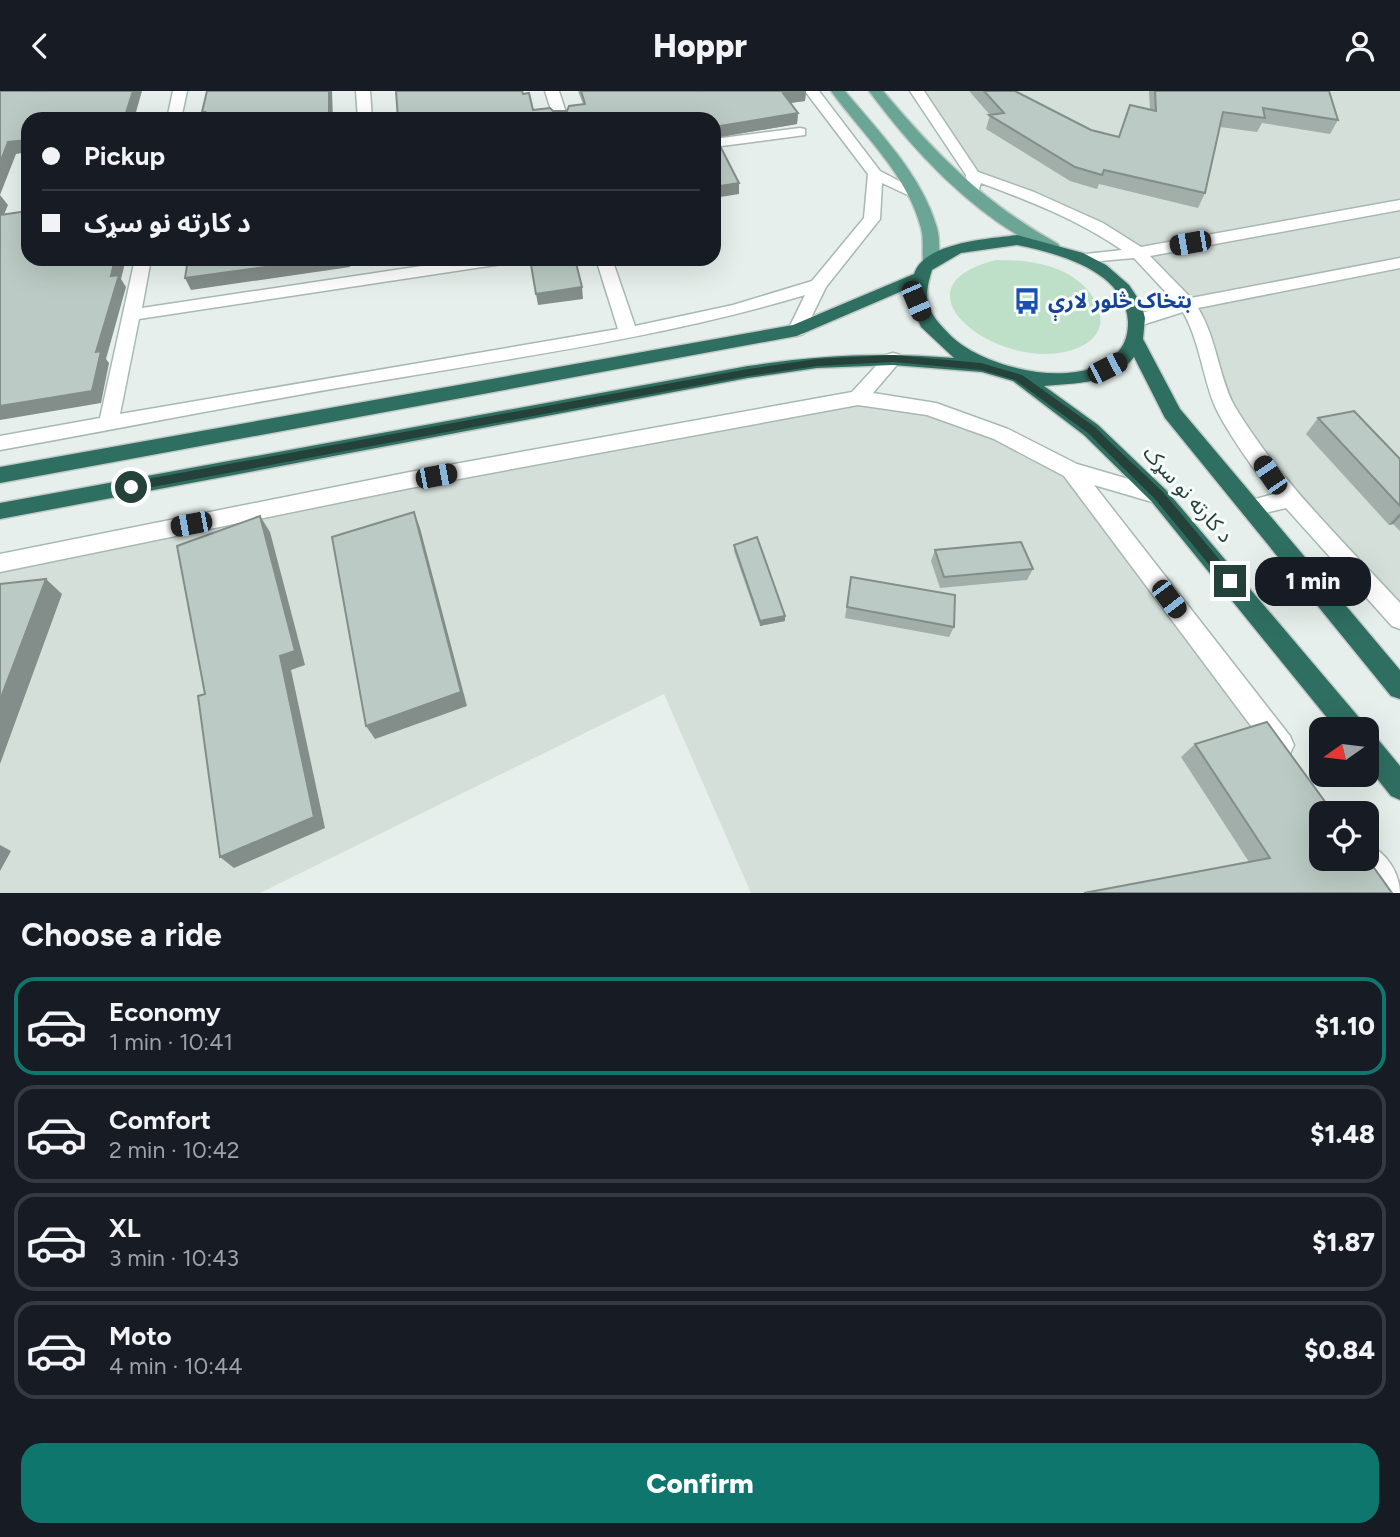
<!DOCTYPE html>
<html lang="en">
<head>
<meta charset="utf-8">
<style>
	body { margin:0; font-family:Figtree,"Noto Sans Arabic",sans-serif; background:#20242c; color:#f1f3f6; height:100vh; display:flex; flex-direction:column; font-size:26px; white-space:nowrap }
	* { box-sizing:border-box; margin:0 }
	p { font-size:23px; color:#9ea1a6 }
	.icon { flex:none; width:38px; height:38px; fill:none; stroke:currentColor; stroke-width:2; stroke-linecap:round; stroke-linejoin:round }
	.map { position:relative; height:802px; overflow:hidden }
	.side { display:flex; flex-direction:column; background:#171b24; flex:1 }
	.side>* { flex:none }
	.top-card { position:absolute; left:21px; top:21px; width:700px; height:154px; border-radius:21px; box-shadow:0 7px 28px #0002; display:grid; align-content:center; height:154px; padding:0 21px; background:#171b24 }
	.needle { width:46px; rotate:256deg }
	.buttons { position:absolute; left:1309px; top:626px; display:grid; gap:14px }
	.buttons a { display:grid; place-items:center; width:70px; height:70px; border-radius:14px; background:#171b24; box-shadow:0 7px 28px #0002; font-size:35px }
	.end { position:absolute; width:32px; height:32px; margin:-16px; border:9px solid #24423a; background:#fff; box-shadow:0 0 0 4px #fff }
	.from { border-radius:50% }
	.bubble { position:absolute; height:49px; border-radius:21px; background:#171b24; box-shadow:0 7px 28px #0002; font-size:23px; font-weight:800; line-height:49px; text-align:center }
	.car { position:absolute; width:21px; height:42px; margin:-21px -10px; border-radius:9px; box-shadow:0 0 5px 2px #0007; background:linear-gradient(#222 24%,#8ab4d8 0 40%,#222 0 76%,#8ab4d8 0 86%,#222 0) }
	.top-card b { display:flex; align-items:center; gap:24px; height:66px; font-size:26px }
	.top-card b+b { border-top:2px solid #363941 }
	.top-card i { width:18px; height:18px; background:#f1f3f6 }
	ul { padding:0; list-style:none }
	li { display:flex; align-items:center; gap:21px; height:98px; margin:0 14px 10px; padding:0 7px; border:4px solid #363941; border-radius:21px }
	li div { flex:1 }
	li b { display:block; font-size:26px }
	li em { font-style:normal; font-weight:800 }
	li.on { border-color:#0f766e }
	li>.icon { width:63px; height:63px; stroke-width:1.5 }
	h2 { padding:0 21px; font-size:32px; line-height:84px }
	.cta { display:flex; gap:14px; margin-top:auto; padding:14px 21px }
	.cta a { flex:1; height:80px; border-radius:21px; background:#0f766e; color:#fff; font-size:28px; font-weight:800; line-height:80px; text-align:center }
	header { display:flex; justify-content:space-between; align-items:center; height:91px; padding:0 21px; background:#171b24; font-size:32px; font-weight:800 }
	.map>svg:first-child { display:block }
	.built { fill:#d4dfda }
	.green { fill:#bfe0c8 }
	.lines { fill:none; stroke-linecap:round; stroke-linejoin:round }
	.minor-casing { stroke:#a8b8b2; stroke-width:3 }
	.major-casing { stroke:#c2cac8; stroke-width:3 }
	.highway-casing { stroke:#c2cac8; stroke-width:3 }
	.minor { fill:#fff; fill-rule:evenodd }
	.major { fill:#6aa596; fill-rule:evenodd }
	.highway { fill:#2f6f62; fill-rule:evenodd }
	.wall { fill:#a1aea9 }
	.shaded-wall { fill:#838d89 }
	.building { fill:#bbcac4; stroke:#838d89; stroke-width:2 }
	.route { fill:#24423a }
	.labels { text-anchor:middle; stroke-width:6; stroke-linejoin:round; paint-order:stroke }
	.transit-label { font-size:21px; font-weight:bold; fill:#164399; stroke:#f7fbf9; text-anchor:start }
	.street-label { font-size:21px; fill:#24423a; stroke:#f7fbf9 }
</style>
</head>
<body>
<header><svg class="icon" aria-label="back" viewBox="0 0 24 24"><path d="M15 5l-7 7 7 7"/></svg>Hoppr<svg class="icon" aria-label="person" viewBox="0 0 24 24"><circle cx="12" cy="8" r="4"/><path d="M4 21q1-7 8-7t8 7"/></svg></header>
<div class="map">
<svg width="1400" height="802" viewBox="0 0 1400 802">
	<rect width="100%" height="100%" fill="#e6efeb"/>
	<path class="built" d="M917 0H1400V528L1224 314 1187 213 1097 135 973 84Z
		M858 307 929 317 1071 379 1321 723V768L1367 767 1394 802H751L664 603 260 802H0V472Z"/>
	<path class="green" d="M996 169C1020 169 1042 171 1064 181 1101 199 1121 246 1069 260 996 280 887 196 996 169Z"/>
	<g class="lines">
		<defs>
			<path id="minor" d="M173 0H187L181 28H167Z
				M356 0H370L372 28H358Z
				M545 0H559L568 28H554Z
				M805 0H819L880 80 920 101 912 106 882 92 880 128 826 196 803 243 797 245 788 239 805 204C668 245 526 265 385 289 257 310 128 336 0 359V345L100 327 135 168H151L142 217 468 168H510L502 173 139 228 120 323 618 238 596 168H612L635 235 733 214 812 190 864 127 868 83Z
				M910 0H924L978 81 1034 101 1103 132 1141 156 1400 109V119L1150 165 1191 207 1400 167V177L1198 217C1217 248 1219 288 1235 316 1280 390 1342 449 1400 512V538L1392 535 1286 417 1252 425 1244 423 1241 417 1244 411 1274 403C1257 384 1223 335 1214 313 1202 282 1199 249 1183 221L1139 235 1130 229 1133 225 1175 211 1134 167 1077 172 1075 168 1077 164 1122 159C1078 129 1030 110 981 92L978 101H968L966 84Z
				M800 37 805 38V44L714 56V48Z
				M893 262 900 264 902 268 873 302 936 312 1008 338 1077 373 1166 399 1170 405 1166 411 1159 413 1094 394 1290 645 1294 654 1290 663 1281 666 1272 663 1064 385 994 348 927 324 858 314 410 397 0 481V463L410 381 852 301 886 264Z
				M1367 753C1386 761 1400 782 1400 802H1376L1354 768H1367Z"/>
			<path id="major" d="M831 0H845C879 41 922 84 937 137 940 148 939 159 939 170L937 174 931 175 923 170C922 159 924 148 921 137 907 83 863 44 831 0Z
				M869 0H883C938 65 983 111 1058 153L1060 156 1058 159C1047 162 1038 155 1028 150 965 115 912 58 869 0Z"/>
			<path id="highway" d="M1017 144 1083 162 1106 174 1129 194 1141 212 1145 227 1143 248 1180 318 1400 579V608L1391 605 1165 327 1134 266C1114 293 1075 292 1044 295L1098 334 1166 399 1362 630 1366 639H1337L1152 411 1084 344 1013 290 982 281 893 274 817 277 748 287 0 428V412L748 275C819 264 882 261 954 267L921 236 907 203 909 197 797 245 0 392V376L793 234 914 183C924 151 989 148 1017 144ZM1017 154C1057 162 1126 180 1128 231 1128 242 1126 252 1118 261 1082 301 985 278 951 245 927 221 922 211 932 179L961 162Z
				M1367 643 1376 646 1400 675V709L1391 705 1367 675Z"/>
		</defs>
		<use href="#minor" class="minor-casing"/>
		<use href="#major" class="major-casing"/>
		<use href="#highway" class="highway-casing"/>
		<use href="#minor" class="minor"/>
		<use href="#major" class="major"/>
		<use href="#highway" class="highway"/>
	</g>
	<path class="wall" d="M578 0H806L805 10 790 12 798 22 797 33 714 47V28H398L523 3 533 19 567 20 583 13Z
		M969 0H1015L1091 39 1118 46 1150 19 1149 0H1329L1338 29 1330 43 1262 32 1257 41 1220 36 1205 102 1198 117 1099 93 1097 98 1070 90 986 38 990 24Z
		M1318 327 1400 368V440L1393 433 1389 434 1306 343Z
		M734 454 785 525V530L760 535 734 460Z
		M935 459 1033 478 1027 489 940 497 931 470Z
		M851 486 954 536 949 546 845 527Z
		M1195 653 1392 802H1083L1249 771 1181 666Z"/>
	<path class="shaded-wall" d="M133 0H142L134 28H124Z
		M329 0H332L333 28H329Z
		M801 0H806L805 10 782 13 783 2Z
		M798 22 797 33 714 47V36Z
		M28 49V61L16 63 0 104 8 114 0 133V72L8 51Z
		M739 92V103L714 107V96Z
		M115 168H126L121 188 126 196 106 268 109 272 101 312 0 329V315L96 261 111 185Z
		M324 168H350V176L191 199 185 187Z
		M659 168H688L660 172Z
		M582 196 583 208 538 214 536 203Z
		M414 421 420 437 467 615 375 648 366 635Z
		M1400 422V426L1393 433 1389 434Z
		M260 425 270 441 305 574 291 579 325 737 234 777 220 766 280 565Z
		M46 488 62 503 0 673V609Z
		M785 525V530L760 535V530Z
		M0 754 11 760 0 780Z"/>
	<path class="building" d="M0 0H133L124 28H28V49L8 51 0 72Z
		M207 0H329V28H203L205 21H202Z
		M396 0H522L523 3 529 2 533 19 550 17 553 20H567L569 15 585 13 581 0H801L783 2 798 22 714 36V28H398Z
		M984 0H1015L1091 39 1119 46 1130 14 1156 20 1155 0H1329L1338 29 1263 17 1265 27 1223 21 1205 102 1104 79 1102 84 1075 76 989 24 1004 22Z
		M714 47H716L739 92 714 96Z
		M28 120V168H115L111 185 119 184 96 261 101 260 92 300 0 315V124Z
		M188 168H324L185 187Z
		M530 168H575L582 196 536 203Z
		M1354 320 1400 368V415L1318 327Z
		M414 421 461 601 366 635 332 446Z
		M260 425 295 560 280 565 314 726 220 766 198 605 205 603 177 455Z
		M757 446 785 525 760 530 734 454Z
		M1021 451 1033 478 944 486 935 459Z
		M851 486 955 504 954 536 847 516Z
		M46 488 0 609V493Z
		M1267 631 1334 723H1321V768L1367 767 1392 802H1084L1270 767 1195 653Z"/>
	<path class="route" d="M893 264 981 272 1022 284 1095 336 1112 353 1163 401 1234 486V493H1225L1155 408 1104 358 1088 342 1015 289 981 279 893 271 817 275 748 285 131 400 125 396 131 391 748 278 817 268Z"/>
	<defs>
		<symbol id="bus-bare" viewBox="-9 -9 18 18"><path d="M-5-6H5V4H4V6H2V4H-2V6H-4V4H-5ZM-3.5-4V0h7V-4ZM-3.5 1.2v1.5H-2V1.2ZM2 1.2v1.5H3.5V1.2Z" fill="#1a4fb4" stroke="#f7fbf9" stroke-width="2.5" paint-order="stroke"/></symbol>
	</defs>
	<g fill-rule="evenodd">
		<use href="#bus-bare" x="1008" y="191" width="38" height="38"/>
	</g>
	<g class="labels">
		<g class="transit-label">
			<text x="1048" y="217">بتخاک څلور لارې</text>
		</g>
		<g class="street-label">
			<text transform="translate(1188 403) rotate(48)" y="7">د کارته نو سړک</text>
		</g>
	</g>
</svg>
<div class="buttons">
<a><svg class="needle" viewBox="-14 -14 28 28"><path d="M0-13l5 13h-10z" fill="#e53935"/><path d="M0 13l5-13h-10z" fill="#9ea1a6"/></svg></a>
<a><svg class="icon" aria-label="locate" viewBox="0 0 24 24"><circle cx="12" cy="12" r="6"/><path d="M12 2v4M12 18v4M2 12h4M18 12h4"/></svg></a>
</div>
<i class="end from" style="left:131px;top:396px"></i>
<i class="end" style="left:1230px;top:490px"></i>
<div class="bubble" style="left:1255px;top:466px;width:116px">1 min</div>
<i class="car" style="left:1190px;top:152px;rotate:260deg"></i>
<i class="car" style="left:916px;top:210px;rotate:157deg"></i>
<i class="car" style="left:1107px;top:277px;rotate:63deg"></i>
<i class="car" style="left:1270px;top:384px;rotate:326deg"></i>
<i class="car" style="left:436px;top:385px;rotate:79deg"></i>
<i class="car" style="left:191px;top:433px;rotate:259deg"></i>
<i class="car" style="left:1169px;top:508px;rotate:143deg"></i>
<div class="top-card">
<b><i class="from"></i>Pickup</b>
<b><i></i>د کارته نو سړک</b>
</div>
</div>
<section class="side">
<h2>Choose a ride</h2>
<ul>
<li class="on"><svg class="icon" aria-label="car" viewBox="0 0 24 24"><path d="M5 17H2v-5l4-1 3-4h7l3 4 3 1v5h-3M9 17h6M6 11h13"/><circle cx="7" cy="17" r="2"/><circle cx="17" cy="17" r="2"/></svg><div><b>Economy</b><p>1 min · 10:41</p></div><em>$1.10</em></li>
<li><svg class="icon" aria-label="car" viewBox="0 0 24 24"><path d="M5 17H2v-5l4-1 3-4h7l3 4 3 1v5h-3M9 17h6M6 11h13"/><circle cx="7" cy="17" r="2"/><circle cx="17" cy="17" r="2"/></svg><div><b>Comfort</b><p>2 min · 10:42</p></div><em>$1.48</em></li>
<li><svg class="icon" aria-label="car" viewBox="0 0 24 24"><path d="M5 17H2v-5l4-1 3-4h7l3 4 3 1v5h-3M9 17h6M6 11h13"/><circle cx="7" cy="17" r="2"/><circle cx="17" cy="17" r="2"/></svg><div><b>XL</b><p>3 min · 10:43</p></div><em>$1.87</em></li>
<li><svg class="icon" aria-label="car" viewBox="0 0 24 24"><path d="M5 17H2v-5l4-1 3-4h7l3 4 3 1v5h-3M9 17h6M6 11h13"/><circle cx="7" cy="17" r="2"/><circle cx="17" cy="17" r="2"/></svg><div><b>Moto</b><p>4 min · 10:44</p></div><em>$0.84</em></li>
</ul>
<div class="cta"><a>Confirm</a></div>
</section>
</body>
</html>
